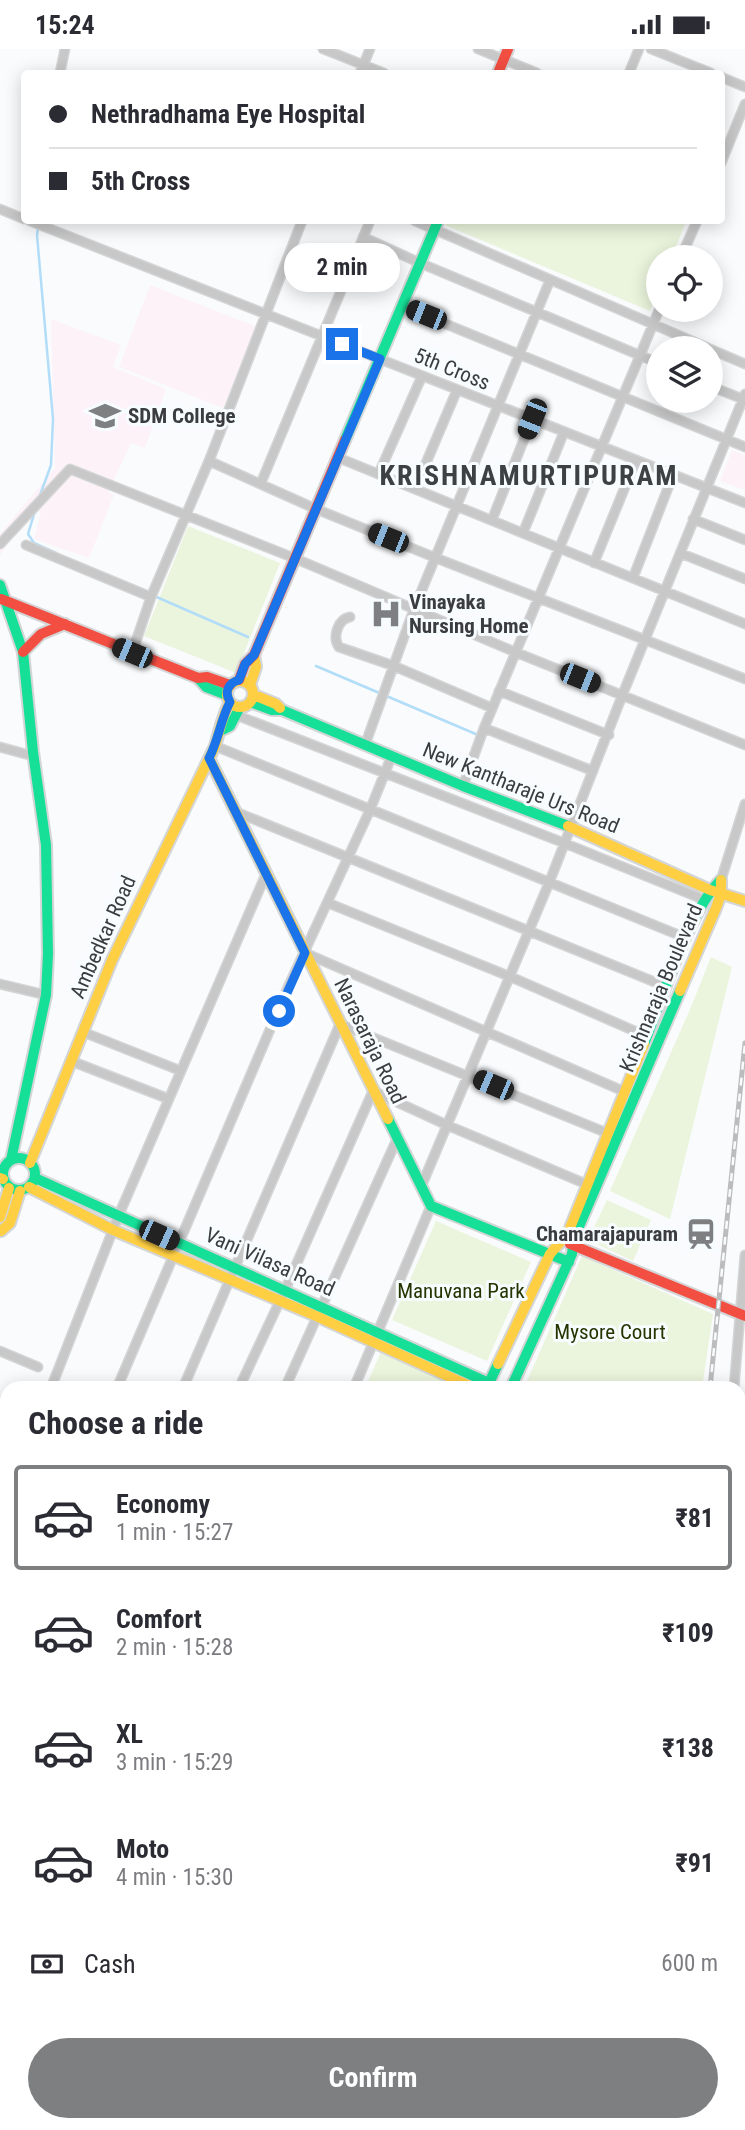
<!DOCTYPE html>
<html lang="en">
<head>
<meta charset="utf-8">
<style>
	body { margin:0; font-family:"Roboto Condensed",sans-serif; background:#f2f2f3; color:#2b2b33; height:100vh; display:flex; flex-direction:column; font-size:26px; white-space:nowrap }
	* { box-sizing:border-box; margin:0 }
	p { font-size:23px; color:#7c7c81 }
	.icon { flex:none; width:38px; height:38px; fill:none; stroke:currentColor; stroke-width:2; stroke-linecap:round; stroke-linejoin:round }
	.map { position:relative; flex:1; overflow:hidden }
	.details { position:absolute; left:0px; top:1332px; width:746px; height:751px; display:flex; flex-direction:column; background:#fff; border-radius:21px 21px 0 0; box-shadow:0 4px 18px #0003 }
	.details>* { flex:none }
	.top-card { position:absolute; left:21px; top:21px; width:704px; height:154px; border-radius:7px; box-shadow:0 4px 18px #0003; display:grid; align-content:center; height:154px; padding:0 28px; background:#fff }
	.tools { position:absolute; left:646px; top:196px; display:grid; gap:14px }
	.tools a { display:grid; place-items:center; width:77px; height:77px; border-radius:50%; background:#fff; box-shadow:0 4px 18px #0003; font-size:35px }
	.end { position:absolute; width:32px; height:32px; margin:-16px; border:9px solid #1a73e8; background:#fff; box-shadow:0 0 0 4px #fff }
	.from { border-radius:50% }
	.bubble { position:absolute; height:49px; border-radius:24px; background:#fff; box-shadow:0 4px 18px #0003; font-size:23px; font-weight:700; line-height:49px; text-align:center }
	.car { position:absolute; width:21px; height:42px; margin:-21px -10px; border-radius:9px; box-shadow:0 0 5px 2px #0007; background:linear-gradient(#222 24%,#8ab4d8 0 40%,#222 0 76%,#8ab4d8 0 86%,#222 0) }
	.top-card b { display:flex; align-items:center; gap:24px; height:66px; font-size:26px }
	.top-card b+b { border-top:2px solid #e1e1e2 }
	.top-card i { width:18px; height:18px; background:#2b2b33 }
	ul { padding:0; list-style:none }
	li { display:flex; align-items:center; gap:21px; height:105px; margin:0 14px 10px; padding:0 14px; border:4px solid transparent; border-radius:7px }
	li div { flex:1 }
	li b { display:block; font-size:26px }
	li em { font-style:normal; font-weight:700 }
	li.current { border-color:#7d7f81 }
	li>.icon { width:63px; height:63px; stroke-width:1.5 }
	h2 { padding:0 28px; font-size:32px; line-height:84px }
	.pay { display:flex; align-items:center; gap:18px; height:77px; padding:0 28px; font-size:26px }
	.pay p { margin-inline-start:auto }
	.cta { display:flex; gap:14px; margin-top:auto; padding:14px 28px }
	.cta a { flex:1; height:80px; border-radius:42px; background:#7d7f81; color:#fff; font-size:28px; font-weight:700; line-height:80px; text-align:center }
	.status { display:flex; justify-content:space-between; align-items:center; height:49px; padding:0 35px; background:#fff; direction:ltr }
	.status svg { height:19px; fill:currentColor }
	.map>svg:first-child { display:block }
	.education { fill:#fcf2f8 }
	.green { fill:#ebf5dd }
	.lines { fill:none; stroke-linecap:round; stroke-linejoin:round }
	.stream { stroke:#b2ddf8; stroke-width:2.5 }
	.street-casing { stroke:#d4d5d6; stroke-width:11 }
	.fast-casing { stroke:#d4d5d6; stroke-width:14 }
	.slow-casing { stroke:#d4d5d6; stroke-width:14 }
	.jam-casing { stroke:#d4d5d6; stroke-width:14 }
	.street { stroke:#c8c8c8; stroke-width:8 }
	.fast { stroke:#16e098; stroke-width:10 }
	.slow { stroke:#ffcf43; stroke-width:10 }
	.jam { stroke:#f24e42; stroke-width:10 }
	.rail-casing { stroke:#bcbcbd; stroke-width:5 }
	.rail { stroke:#f7fcff; stroke-width:2.5; stroke-dasharray:8; stroke-linecap:butt }
	.route { stroke:#1a73e8; stroke-width:9 }
	.labels { text-anchor:middle; stroke-width:6; stroke-linejoin:round; paint-order:stroke }
	.street-label { font-size:21px; fill:#3a3c3e; stroke:#f7fcff }
	.poi-label { font-size:21px; font-weight:bold; fill:#3a3c3e; stroke:#f7fcff; text-anchor:start }
	.park-label { font-size:21px; fill:#263500; stroke:#f7fcff }
	.district-label { font-size:28px; font-weight:bold; letter-spacing:2px; fill:#3d4144; stroke:#f7fcff }
</style>
</head>
<body>
<div class="status"><b>15:24</b><svg viewBox="0 0 49 12"><path d="M0 12V9h3v3zM5 12V6h3v6zM10 12V3h3v9zM15 12V0h3v12zM26 1h20v11H26zM47 4h2v5h-2z"/></svg></div>
<div class="map">
<svg width="745" height="2081" viewBox="0 0 745 2081">
	<rect width="100%" height="100%" fill="#f9fbfd"/>
	<path class="education" d="M150 236 257 278 223 359 119 318Z
		M51 270 121 296 113 318 166 340 145 399 131 394 108 443 114 446 89 509 34 490 41 463 34 460 0 506V485L55 419Z
		M732 401 745 406V441L720 432Z
		M0 1555 7 1558V2076H602L599 2081H0Z"/>
	<path class="green" d="M447 172H686L672 208H658V242L650 262 445 176Z
		M188 477 280 514 236 624 144 587Z
		M711 908 732 918 670 1170 610 1142 691 958Z
		M607 1151 651 1171 633 1212 588 1191Z
		M436 1172 531 1213 487 1312 392 1271Z
		M582 1207 713 1265 702 1339H524Z
		M381 1303 462 1339H365Z
		M238 2076H393L395 2081H236Z"/>
	<g class="lines">
		<path class="stream" d="M39 449 51 416 53 370 37 186 39 172
			M35 462 28 485 34 494 56 504
			M152 546 248 588
			M316 617 478 686"/>
		<defs>
			<path id="street" d="M323 0 384 24
				M478 0 537 24
				M651 0 711 24
				M60 24 65 0
				M360 24 370 0
				M629 24 639 0
				M721 28 745 38
				M721 114 745 55
				M0 160 24 170
				M30 172 745 454
				M415 172 708 299
				M363 188 420 214 658 314
				M681 208 697 172
				M402 257 745 398
				M710 300 745 315
				M710 337 745 351
				M339 409 745 575
				M209 412 316 460 436 509 745 630
				M379 424 422 327
				M261 434 370 172
				M415 440 457 341
				M693 470 745 491
				M492 471 532 370
				M523 484 564 383
				M0 495 70 420 294 509 515 603 745 696
				M26 496 151 548
				M680 504 745 530
				M594 514 636 411
				M633 529 673 426
				M350 568C338 570 332 588 339 598L394 617 492 659
				M132 604 151 548 209 412 302 172
				M499 642 609 686
				M236 666 564 794 705 851
				M484 679 593 722
				M365 696 414 560 550 231
				M215 697 686 889
				M0 698 33 707
				M463 737 484 679 659 261
				M236 763 667 938
				M721 831 745 755
				M328 854 511 928 646 987
				M305 904 623 1042
				M0 935 46 946
				M83 983 181 1022
				M71 1012 169 1050
				M421 1138 549 834 622 647 745 345
				M0 1302 38 1318
				M51 1339 118 1168 266 825
				M117 1339 289 936 370 761 392 706
				M183 1339 340 975 607 1084
				M239 1339 285 1241 373 1042 449 1077 586 1135
				M285 1339 397 1090
				M354 1339 431 1157
				M734 1339 745 1206
				M738 1379H745
				M0 1467 7 1449
				M738 1517 745 1519
				M738 1953 745 1956
				M738 1982 745 1984
				M623 2081 626 2076"/>
			<path id="fast" d="M345 391 438 172
				M0 536 23 603 33 703 46 796 48 905 46 946 11 1111
				M198 629 206 638 227 646
				M250 653 272 661H282L463 737 568 777
				M220 682 230 677 240 658
				M644 995C661 953 690 859 721 831
				M388 1070 431 1157 569 1213
				M3 1125a16 16 0 1 1 32 0a16 16 0 1 1-32 0Z
				M35 1129 489 1334 498 1315
				M511 1339 572 1205 574 1189 680 942
				M0 1531 7 1528
				M0 1666 7 1669"/>
			<path id="slow" d="M227 645a13 13 0 1 1 26 0a13 13 0 1 1-26 0Z
				M250 636 256 618 254 606
				M254 646 276 655 280 659
				M209 709 388 1070
				M568 777 710 841 745 852
				M680 942 716 859 721 845V831
				M30 1114 112 911 215 697C220 681 222 668 230 653
				M0 1129 3 1130
				M29 1138 113 1181 316 1267 474 1339
				M0 1168 9 1139
				M1 1182 10 1174 20 1142
				M498 1315 550 1205 568 1184 644 995
				M0 1680 7 1683
				M159 2081 161 2076"/>
			<path id="jam" d="M498 24 508 0
				M1 550 198 629 207 628 230 636
				M23 603 41 585 65 575
				M239 631 245 615 254 606 345 391
				M570 1195 745 1267
				M738 1967 745 1970
				M184 2081 186 2076"/>
		</defs>
		<use href="#street" class="street-casing"/>
		<use href="#fast" class="fast-casing"/>
		<use href="#slow" class="slow-casing"/>
		<use href="#jam" class="jam-casing"/>
		<use href="#street" class="street"/>
		<use href="#fast" class="fast"/>
		<use href="#slow" class="slow"/>
		<use href="#jam" class="jam"/>
		<defs>
			<path id="rail" d="M710 1339 745 994
				M607 2081 609 2076"/>
		</defs>
		<use href="#rail" class="rail-casing"/>
		<use href="#rail" class="rail"/>
	</g>
	<g class="lines">
		<path class="route" d="M279 962 305 904 209 709C219 690 220 672 230 653 224 643 228 634 239 631L245 615 254 606 380 310 342 295"/>
	</g>
	<defs>
		<symbol id="university-bare" viewBox="-9 -9 18 18"><path d="M0-5L7-2L0 1L-7-2ZM-4 1L0 2.5L4 1V4Q0 6-4 4Z" fill="#7d7f81" stroke="#f7fcff" stroke-width="2.5" paint-order="stroke"/></symbol>
		<symbol id="hospital-bare" viewBox="-9 -9 18 18"><path d="M-5-5h3v3.5h4V-5h3V5h-3V1.5h-4V5h-3Z" fill="#7d7f81" stroke="#f7fcff" stroke-width="2.5" paint-order="stroke"/></symbol>
		<symbol id="station-bare" viewBox="-9 -9 18 18"><path d="M-3-6H3Q5-6 5-4V2Q5 4 3 4L4.5 6H3L1.5 4h-3L-3 6H-4.5L-3 4Q-5 4-5 2V-4Q-5-6-3-6ZM-3.5-4v3h7v-3ZM-3.5 1v1.5H-2V1ZM2 1v1.5H3.5V1Z" fill="#7d7f81" stroke="#f7fcff" stroke-width="2.5" paint-order="stroke"/></symbol>
	</defs>
	<g fill-rule="evenodd">
		<use href="#university-bare" x="83" y="345" width="44" height="44"/>
		<use href="#hospital-bare" x="364" y="543" width="44" height="44"/>
		<use href="#station-bare" x="679" y="1163" width="44" height="44"/>
	</g>
	<g class="labels">
		<g class="street-label">
			<text transform="translate(452 320) rotate(22)" y="7">5th Cross</text>
			<text transform="translate(521 739) rotate(22)" y="7">New Kantharaje Urs Road</text>
			<text transform="translate(103 888) rotate(-66)" y="7">Ambedkar Road</text>
			<text transform="translate(661 939) rotate(-67)" y="7">Krishnaraja Boulevard</text>
			<text transform="translate(370 992) rotate(64)" y="7">Narasaraja Road</text>
			<text transform="translate(270 1213) rotate(24)" y="7">Vani Vilasa Road</text>
		</g>
		<g class="poi-label">
			<text x="128" y="374">SDM College</text>
			<text x="409" y="560">Vinayaka<tspan x="409" dy="24">Nursing Home</tspan></text>
			<text x="678" y="1192" text-anchor="end">Chamarajapuram</text>
		</g>
		<g class="park-label">
			<text x="461" y="1249">Manuvana Park</text>
			<text x="610" y="1290">Mysore Court</text>
		</g>
		<g class="district-label">
			<text x="529" y="436">KRISHNAMURTIPURAM</text>
		</g>
	</g>
</svg>
<div class="tools">
<a><svg class="icon" aria-label="locate" viewBox="0 0 24 24"><circle cx="12" cy="12" r="6"/><path d="M12 2v4M12 18v4M2 12h4M18 12h4"/></svg></a>
<a><svg class="icon" aria-label="layers" viewBox="0 0 24 24"><path d="M12 4l9 5-9 5-9-5zM3 14l9 5 9-5"/></svg></a>
</div>
<i class="end from" style="left:279px;top:962px"></i>
<i class="end" style="left:342px;top:295px"></i>
<div class="bubble" style="left:284px;top:194px;width:116px">2 min</div>
<i class="car" style="left:426px;top:266px;rotate:292deg"></i>
<i class="car" style="left:532px;top:370px;rotate:202deg"></i>
<i class="car" style="left:388px;top:489px;rotate:292deg"></i>
<i class="car" style="left:132px;top:604px;rotate:293deg"></i>
<i class="car" style="left:580px;top:629px;rotate:112deg"></i>
<i class="car" style="left:493px;top:1036px;rotate:293deg"></i>
<i class="car" style="left:159px;top:1186px;rotate:114deg"></i>
<div class="top-card">
<b><i class="from"></i>Nethradhama Eye Hospital</b>
<b><i></i>5th Cross</b>
</div>
<section class="details">
<h2>Choose a ride</h2>
<ul>
<li class="current"><svg class="icon" aria-label="car" viewBox="0 0 24 24"><path d="M5 17H2v-5l4-1 3-4h7l3 4 3 1v5h-3M9 17h6M6 11h13"/><circle cx="7" cy="17" r="2"/><circle cx="17" cy="17" r="2"/></svg><div><b>Economy</b><p>1 min · 15:27</p></div><em>₹81</em></li>
<li><svg class="icon" aria-label="car" viewBox="0 0 24 24"><path d="M5 17H2v-5l4-1 3-4h7l3 4 3 1v5h-3M9 17h6M6 11h13"/><circle cx="7" cy="17" r="2"/><circle cx="17" cy="17" r="2"/></svg><div><b>Comfort</b><p>2 min · 15:28</p></div><em>₹109</em></li>
<li><svg class="icon" aria-label="car" viewBox="0 0 24 24"><path d="M5 17H2v-5l4-1 3-4h7l3 4 3 1v5h-3M9 17h6M6 11h13"/><circle cx="7" cy="17" r="2"/><circle cx="17" cy="17" r="2"/></svg><div><b>XL</b><p>3 min · 15:29</p></div><em>₹138</em></li>
<li><svg class="icon" aria-label="car" viewBox="0 0 24 24"><path d="M5 17H2v-5l4-1 3-4h7l3 4 3 1v5h-3M9 17h6M6 11h13"/><circle cx="7" cy="17" r="2"/><circle cx="17" cy="17" r="2"/></svg><div><b>Moto</b><p>4 min · 15:30</p></div><em>₹91</em></li>
</ul>
<div class="pay"><svg class="icon" aria-label="cash" viewBox="0 0 24 24"><path d="M3 7h18v10H3z"/><circle cx="12" cy="12" r="2"/></svg>Cash<p>600 m</p></div>
<div class="cta"><a>Confirm</a></div>
</section>
</div>
</body>
</html>
